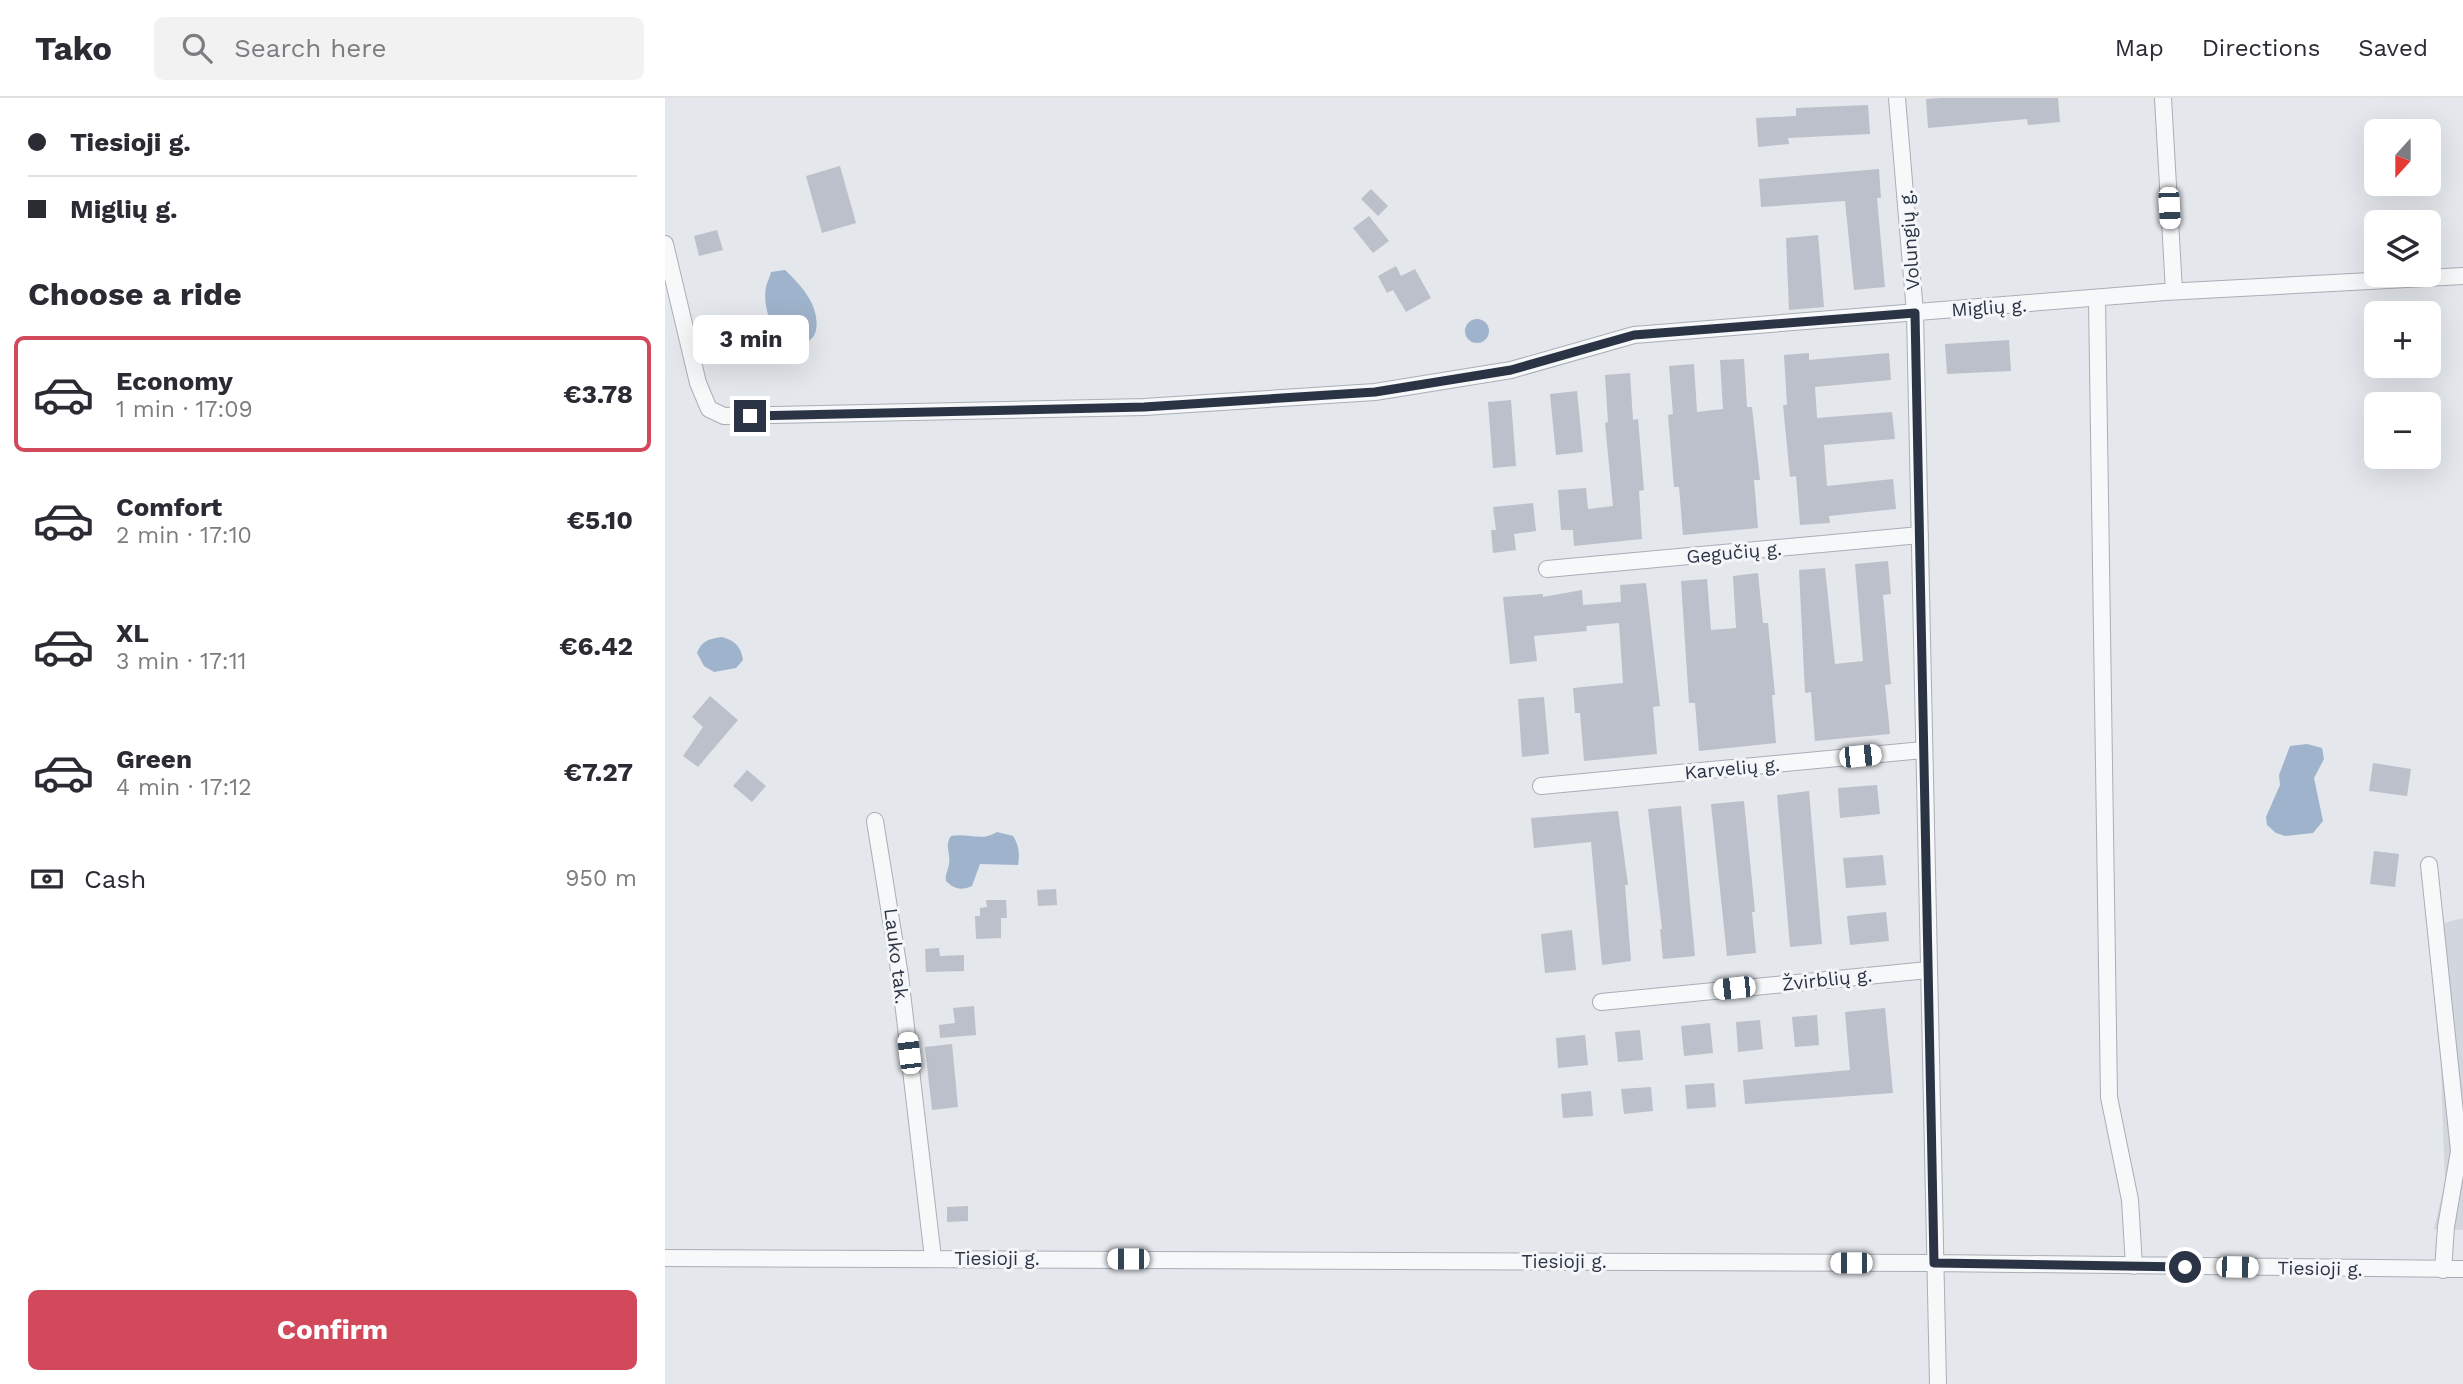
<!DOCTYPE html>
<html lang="en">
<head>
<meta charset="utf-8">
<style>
	body { margin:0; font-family:"Work Sans",sans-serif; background:#f2f2f3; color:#2b2b33; height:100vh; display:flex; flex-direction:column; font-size:26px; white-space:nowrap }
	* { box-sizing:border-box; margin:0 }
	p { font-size:23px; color:#7c7c81 }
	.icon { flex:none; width:38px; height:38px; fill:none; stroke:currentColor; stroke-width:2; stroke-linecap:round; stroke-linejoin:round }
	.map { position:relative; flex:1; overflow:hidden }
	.panel { display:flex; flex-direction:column; background:#fff; width:665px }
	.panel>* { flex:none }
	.top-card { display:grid; align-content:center; height:154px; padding:0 28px; background:#fff }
	.needle { width:46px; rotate:201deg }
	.controls { position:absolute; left:1699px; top:21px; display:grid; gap:14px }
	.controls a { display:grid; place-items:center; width:77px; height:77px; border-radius:10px; background:#fff; box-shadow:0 7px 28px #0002; font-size:35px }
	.end { position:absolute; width:32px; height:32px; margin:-16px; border:9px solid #2b3445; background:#fff; box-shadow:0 0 0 4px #fff }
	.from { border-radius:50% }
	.bubble { position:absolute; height:49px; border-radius:10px; background:#fff; box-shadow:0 7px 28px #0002; font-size:23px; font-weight:700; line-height:49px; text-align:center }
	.car { position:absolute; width:21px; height:42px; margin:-21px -10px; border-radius:9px; box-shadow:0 0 5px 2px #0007; background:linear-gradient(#fff 24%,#345 0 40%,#fff 0 76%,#345 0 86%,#fff 0) }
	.top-card b { display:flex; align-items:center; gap:24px; height:66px; font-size:26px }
	.top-card b+b { border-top:2px solid #e1e1e2 }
	.top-card i { width:18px; height:18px; background:#2b2b33 }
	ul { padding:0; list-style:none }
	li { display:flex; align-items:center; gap:21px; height:116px; margin:0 14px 10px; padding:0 14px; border:4px solid transparent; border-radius:10px }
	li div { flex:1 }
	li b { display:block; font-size:26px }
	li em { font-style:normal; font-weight:700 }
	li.on { border-color:#d1495b }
	li>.icon { width:63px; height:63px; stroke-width:1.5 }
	h2 { padding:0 28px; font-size:32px; line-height:84px }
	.pay { display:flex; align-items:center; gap:18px; height:77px; padding:0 28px; font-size:26px }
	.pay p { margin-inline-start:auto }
	.primary-button { display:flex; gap:14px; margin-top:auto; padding:14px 28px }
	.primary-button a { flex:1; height:80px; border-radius:10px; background:#d1495b; color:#fff; font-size:28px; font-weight:700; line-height:80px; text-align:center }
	header { display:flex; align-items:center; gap:42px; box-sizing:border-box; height:98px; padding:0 35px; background:#fff; border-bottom:2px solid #e1e1e2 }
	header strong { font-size:33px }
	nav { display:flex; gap:38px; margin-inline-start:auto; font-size:24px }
	.search { width:490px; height:63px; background:#f2f2f3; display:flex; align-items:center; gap:18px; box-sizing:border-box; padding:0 24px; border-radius:10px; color:#7c7c81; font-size:26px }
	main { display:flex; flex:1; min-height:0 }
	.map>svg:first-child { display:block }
	.built { fill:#d2d6de }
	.water { fill:#9fb4cc }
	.building { fill:#bbc0ca }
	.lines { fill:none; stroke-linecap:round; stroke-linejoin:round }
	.street-casing { stroke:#a9aeb7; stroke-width:18 }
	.street { stroke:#f7f8fa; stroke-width:16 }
	.route { stroke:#2b3445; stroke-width:9 }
	.labels { text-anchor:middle; stroke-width:6; stroke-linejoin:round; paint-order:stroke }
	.street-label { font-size:19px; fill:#2b3445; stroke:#f4f6f9 }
</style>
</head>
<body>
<header>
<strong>Tako</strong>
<div class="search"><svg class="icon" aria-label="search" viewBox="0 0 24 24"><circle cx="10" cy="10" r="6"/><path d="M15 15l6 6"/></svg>Search here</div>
<nav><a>Map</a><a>Directions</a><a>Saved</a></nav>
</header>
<main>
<section class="panel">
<div class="top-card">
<b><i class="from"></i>Tiesioji g.</b>
<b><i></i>Miglių g.</b>
</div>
<h2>Choose a ride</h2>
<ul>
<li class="on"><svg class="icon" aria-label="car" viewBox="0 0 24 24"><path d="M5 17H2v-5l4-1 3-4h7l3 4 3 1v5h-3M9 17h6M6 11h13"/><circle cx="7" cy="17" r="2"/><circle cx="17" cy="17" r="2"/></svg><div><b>Economy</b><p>1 min · 17:09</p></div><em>€3.78</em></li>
<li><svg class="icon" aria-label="car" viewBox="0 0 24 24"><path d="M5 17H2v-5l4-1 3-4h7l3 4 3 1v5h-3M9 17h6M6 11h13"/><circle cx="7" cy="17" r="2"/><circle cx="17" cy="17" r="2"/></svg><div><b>Comfort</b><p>2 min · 17:10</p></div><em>€5.10</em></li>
<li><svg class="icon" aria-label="car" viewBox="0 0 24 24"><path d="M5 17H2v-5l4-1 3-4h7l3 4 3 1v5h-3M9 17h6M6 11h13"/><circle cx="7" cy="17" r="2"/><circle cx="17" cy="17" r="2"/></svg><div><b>XL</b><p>3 min · 17:11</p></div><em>€6.42</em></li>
<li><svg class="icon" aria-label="car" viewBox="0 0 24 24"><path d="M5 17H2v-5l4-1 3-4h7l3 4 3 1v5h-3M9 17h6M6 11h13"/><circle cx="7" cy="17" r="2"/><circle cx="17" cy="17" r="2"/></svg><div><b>Green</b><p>4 min · 17:12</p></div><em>€7.27</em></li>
</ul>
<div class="pay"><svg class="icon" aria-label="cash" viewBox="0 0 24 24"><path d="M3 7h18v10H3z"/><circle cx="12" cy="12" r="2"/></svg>Cash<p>950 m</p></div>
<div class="primary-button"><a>Confirm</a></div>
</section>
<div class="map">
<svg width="1798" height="1286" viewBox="0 0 1798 1286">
	<rect width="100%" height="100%" fill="#e4e7ec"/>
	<path class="built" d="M1798 820V1132L1769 1131 1780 1084 1771 827Z"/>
	<path class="water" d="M120 172C137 188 155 208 151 232 149 242 141 246 131 246 108 247 97 207 101 189 102 184 105 179 106 174Z
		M800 233a12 12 0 1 1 24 0a12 12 0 1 1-24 0Z
		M57 539C70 543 76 548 78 562L71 570 49 574 39 568 32 555C37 543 43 541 57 539Z
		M1642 646 1657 650 1659 661 1649 680 1658 723 1648 735 1620 738 1611 735 1602 727 1601 719 1615 687 1614 677 1625 648Z
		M332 734 348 738C354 747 355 757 353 767L315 766 307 788C296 793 289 791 281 783 280 776 283 773 284 766 286 755 279 748 286 738 304 735 317 744 332 734Z"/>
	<path class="building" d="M1277 0H1393L1395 24 1363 27 1362 21 1263 30 1261 1Z
		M1203 7 1205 36 1123 40 1124 46 1093 49 1091 20 1131 18V10Z
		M175 68 191 125 157 135 141 78Z
		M1214 71 1216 100H1212L1220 189 1189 192 1180 103 1096 109 1094 81Z
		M706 91 723 108 713 118 696 101Z
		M704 118 724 143 708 155 688 130Z
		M52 132 58 152 34 158 29 138Z
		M1153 137 1159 209 1124 212 1121 140Z
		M731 168 736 178 750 171 766 200 741 214 728 192 722 195 713 178Z
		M1344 242 1346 273 1282 276 1280 246Z
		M1144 255V262L1224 255 1226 282 1150 289 1152 320 1227 314 1230 341 1159 347 1162 388 1228 381 1231 411 1164 418 1165 425 1135 427 1131 378 1125 379 1118 307H1122L1119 257Z
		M1079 261 1082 309H1087L1095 382H1089L1093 430 1018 437 1014 389H1009L1003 317 1008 316 1004 268 1029 266 1032 314 1058 311 1055 262Z
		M965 275 968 322 973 321 979 392 974 393 977 441 909 448 908 432H896L893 392 921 390 923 411 948 408 940 325 943 324 940 277Z
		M912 293 918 354 891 357 885 296Z
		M846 302 851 368 828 370 823 304Z
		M868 405 871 433 849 436 851 452 828 455 826 432H831L828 409Z
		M1223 463 1226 496 1218 497 1226 586 1220 587 1225 636 1150 643 1146 594 1140 595 1134 472 1160 470 1170 566 1198 563 1190 466Z
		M1093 475 1098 525H1103L1110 597H1107L1111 645 1034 653 1030 605H1024L1016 483 1042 481 1046 532 1071 530 1068 478Z
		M981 485 995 608 988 609 992 656 919 663 915 615H910L908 590 958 585 954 525 921 528 922 533 869 538 872 563 845 566 838 499 878 496V499L917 492 918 507 956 504 955 487Z
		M45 598 73 622 33 669 18 658 38 629 27 619Z
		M879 599 884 656 857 659 853 601Z
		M1708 665 1746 671 1742 698 1704 693Z
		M82 672 101 688 87 704 68 688Z
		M1212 687 1215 716 1175 720 1173 690Z
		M1144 693 1157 846 1125 849 1112 697Z
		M1079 703 1090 814H1087L1091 855 1062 858 1046 706Z
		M1016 708 1030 858 998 861 995 831H997L983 711Z
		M953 713 963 787H960L966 863 937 867 926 744 869 750 866 720Z
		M1709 753 1734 756 1730 789 1705 786Z
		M1218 757 1221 787 1181 790 1178 760Z
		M391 791 392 807 373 808 372 792Z
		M321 802H341L342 820H336V840L311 841 310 818H315V810L322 809Z
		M1221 814 1224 843 1185 847 1182 818Z
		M907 832 911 872 880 875 876 836Z
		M274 850 275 858 299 857V873L261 874 260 851Z
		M309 908 311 937 275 940 274 927 290 925 288 910Z
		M1220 910 1228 995 1080 1006 1078 982 1185 972 1180 914Z
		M1152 917 1154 947 1130 949 1127 919Z
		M1095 922 1098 951 1073 954 1071 924Z
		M1045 925 1048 955 1019 958 1016 928Z
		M975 932 978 962 953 964 950 934Z
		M920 937 923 967 893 970 891 940Z
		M287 946 293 1009 267 1012 260 949Z
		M1049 985 1051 1009 1022 1011 1020 987Z
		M986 989 988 1013 959 1016 956 991Z
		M926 993 928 1018 898 1020 896 996Z
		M303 1108V1123L282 1124V1109Z"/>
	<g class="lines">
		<defs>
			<path id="street" d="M1232 0 1250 215 1273 1286
				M1498 0 1509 193
				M0 146 33 285 44 311 59 318 479 309 710 294 846 272 969 237 1500 194 1798 178
				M1432 201 1444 999 1465 1102 1469 1168
				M882 471 1255 437
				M876 688 1258 652
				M210 723 235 878 268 1160
				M1764 767 1794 1053 1781 1129 1778 1172
				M936 904 1263 872
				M0 1160 1269 1165 1798 1171"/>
		</defs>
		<use href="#street" class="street-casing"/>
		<use href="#street" class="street"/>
	</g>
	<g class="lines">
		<path class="route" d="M85 318 479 309 710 294 846 272 969 237 1250 215 1269 1165 1520 1169"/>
	</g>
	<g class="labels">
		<g class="street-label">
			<text transform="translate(1244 142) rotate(-94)" y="7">Volungių g.</text>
			<text transform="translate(1324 209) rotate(-4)" y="7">Miglių g.</text>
			<text transform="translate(1069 454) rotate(-5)" y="7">Gegučių g.</text>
			<text transform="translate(1067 670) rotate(-5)" y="7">Karvelių g.</text>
			<text transform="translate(232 858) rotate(83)" y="7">Lauko tak.</text>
			<text transform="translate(1162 881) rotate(-6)" y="7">Žvirblių g.</text>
			<text x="332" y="1167">Tiesioji g.</text>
			<text x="899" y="1170">Tiesioji g.</text>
			<text transform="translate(1655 1170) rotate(1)" y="7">Tiesioji g.</text>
		</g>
	</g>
</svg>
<div class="controls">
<a><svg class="needle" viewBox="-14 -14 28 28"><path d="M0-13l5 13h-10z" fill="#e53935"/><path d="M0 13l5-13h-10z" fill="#7c7c81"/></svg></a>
<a><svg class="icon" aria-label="layers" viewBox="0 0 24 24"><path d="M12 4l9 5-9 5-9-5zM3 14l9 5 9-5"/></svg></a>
<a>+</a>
<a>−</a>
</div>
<i class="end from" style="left:1520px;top:1169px"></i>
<i class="end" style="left:85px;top:318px"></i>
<div class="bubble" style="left:28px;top:217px;width:116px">3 min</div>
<i class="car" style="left:1504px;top:110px;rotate:177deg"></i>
<i class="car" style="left:1195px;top:658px;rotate:84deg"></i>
<i class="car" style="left:1069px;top:890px;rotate:264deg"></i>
<i class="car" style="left:244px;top:955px;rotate:353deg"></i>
<i class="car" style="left:463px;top:1161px;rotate:270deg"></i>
<i class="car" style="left:1186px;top:1165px;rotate:270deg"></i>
<i class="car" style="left:1572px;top:1169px;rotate:91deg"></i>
</div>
</main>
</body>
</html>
